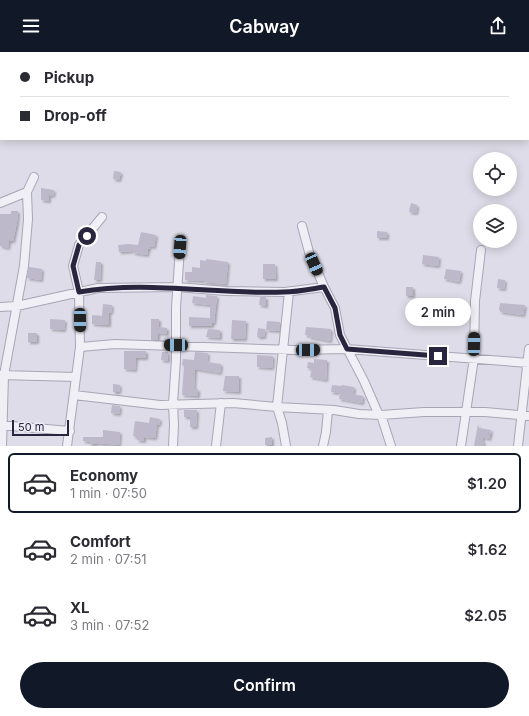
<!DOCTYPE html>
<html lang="en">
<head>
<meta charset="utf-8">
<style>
	body { margin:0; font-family:Inter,sans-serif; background:#f2f2f3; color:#2b2b33; height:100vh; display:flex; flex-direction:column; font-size:15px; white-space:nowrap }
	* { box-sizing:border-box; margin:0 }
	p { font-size:13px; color:#7c7c81 }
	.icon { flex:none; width:22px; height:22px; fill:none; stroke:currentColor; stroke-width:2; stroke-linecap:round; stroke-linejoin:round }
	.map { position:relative; height:394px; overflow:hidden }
	.panel { display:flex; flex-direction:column; background:#fff; flex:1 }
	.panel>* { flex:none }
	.guide { position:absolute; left:0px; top:0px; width:529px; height:88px; box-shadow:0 2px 10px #0003; display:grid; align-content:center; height:88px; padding:0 20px; background:#fff }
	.controls { position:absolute; left:473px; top:100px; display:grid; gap:8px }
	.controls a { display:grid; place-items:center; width:44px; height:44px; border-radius:50%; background:#fff; box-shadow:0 2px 10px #0003; font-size:20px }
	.scale { position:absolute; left:12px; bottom:10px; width:57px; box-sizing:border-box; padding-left:4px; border:2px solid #2a253f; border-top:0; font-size:11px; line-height:14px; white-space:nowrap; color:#2a253f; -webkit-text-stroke:3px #edebf5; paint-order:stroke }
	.end { position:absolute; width:18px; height:18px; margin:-9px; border:5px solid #2a253f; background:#fff; box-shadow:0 0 0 2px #fff }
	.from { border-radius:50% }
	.bubble { position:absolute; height:28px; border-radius:14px; background:#fff; box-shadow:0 2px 10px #0003; font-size:13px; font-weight:600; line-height:28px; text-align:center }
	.car { position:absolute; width:12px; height:24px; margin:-12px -6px; border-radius:5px; box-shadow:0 0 3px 1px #0007; background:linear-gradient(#222 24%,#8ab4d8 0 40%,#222 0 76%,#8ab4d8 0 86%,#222 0) }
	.guide b { display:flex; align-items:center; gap:14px; height:38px; font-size:15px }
	.guide b+b { border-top:1px solid #e1e1e2 }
	.guide i { width:10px; height:10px; background:#2b2b33 }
	ul { padding:7px 0 0; list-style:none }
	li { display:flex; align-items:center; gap:12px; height:60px; margin:0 8px 6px; padding:0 12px; border:2px solid transparent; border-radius:6px }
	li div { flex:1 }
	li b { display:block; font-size:15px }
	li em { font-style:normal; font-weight:600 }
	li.selected { border-color:#111827 }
	li>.icon { width:36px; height:36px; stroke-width:1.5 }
	.primary-button { display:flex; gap:8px; margin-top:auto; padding:8px 20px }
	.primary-button a { flex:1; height:46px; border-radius:24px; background:#111827; color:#fff; font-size:16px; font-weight:600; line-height:46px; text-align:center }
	header { display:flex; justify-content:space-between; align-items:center; height:52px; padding:0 20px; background:#111827; color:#fff; font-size:18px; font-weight:600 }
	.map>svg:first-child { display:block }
	.building { fill:#bdb9cb; filter:url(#shadow) }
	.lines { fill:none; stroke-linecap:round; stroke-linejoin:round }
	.minor-casing { stroke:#a8a5b5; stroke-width:10 }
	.minor { stroke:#f1eff6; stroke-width:8 }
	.route { stroke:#2a253f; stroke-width:5 }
</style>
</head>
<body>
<header><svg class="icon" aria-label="menu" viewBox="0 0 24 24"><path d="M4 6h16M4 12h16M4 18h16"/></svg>Cabway<svg class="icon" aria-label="share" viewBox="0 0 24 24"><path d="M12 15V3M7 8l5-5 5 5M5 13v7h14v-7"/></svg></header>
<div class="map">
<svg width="529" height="394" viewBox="0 0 529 394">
	<defs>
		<filter id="shadow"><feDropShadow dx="2" dy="2" stdDeviation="1" flood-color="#0004"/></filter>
	</defs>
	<rect width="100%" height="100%" fill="#dedce8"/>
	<path class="building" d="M114 119 121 120 119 128 113 127Z
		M41 136 54 138 53 144 49 143V149L41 148Z
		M411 151 417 153 416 161 409 160Z
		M11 159H18L17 170 13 189H9L8 196 0 194V162H11Z
		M377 179 387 180V186H377Z
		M141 180 156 183 154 195 148 194 150 197H148L147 203 133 201 134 199 119 200 118 193 129 192 138 193Z
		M423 203 439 205 438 214 422 212Z
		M206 207 228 210 226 232 204 230 205 229 185 228V220H192V215L200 216V208L206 209Z
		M96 210H101L100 228H94Z
		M263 212H275L276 227H263Z
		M29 215 42 217 41 228 27 226Z
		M446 217 461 219 459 230 444 227Z
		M498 227 505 228 504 237 497 236Z
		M406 235H413V244H406Z
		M206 243 217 244 214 271H212V274H189V265L210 266V253L192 251 193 244 206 246Z
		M260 245H266V254L259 253Z
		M500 251 525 253 523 263 500 260V258H499Z
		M103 252 112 253 111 261 109 260V273L92 272V263L102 264Z
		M50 267 65 268 64 278 50 277Z
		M151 267H159V275L167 276V282L158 281V288H151Z
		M232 268 246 269 245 287H231Z
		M267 269 280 270 279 279 266 278Z
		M306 275 331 277 330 289 309 285V284L305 283Z
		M258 276 265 277 264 285H257Z
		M208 277 220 278V286L206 285Z
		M28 281H37V290H28Z
		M124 299H146V306H136L135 318 124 317Z
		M162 300H168V309L161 308Z
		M195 300 208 301 207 310 221 312 220 321 195 317 194 337H198V344L182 343 184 314 182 313 183 307 194 308Z
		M257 303 273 304 272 316 257 315Z
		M314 307 327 308 326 328 310 325 312 317 307 316 308 310 314 311Z
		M225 324H239V340L223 339Z
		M113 332 120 333 119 340H113Z
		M332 333 341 334 342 333 354 335 353 342 363 344 362 351 339 347 340 341 331 340Z
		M112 353 120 354 119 362 111 361Z
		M184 358H197L196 375H190V365H184Z
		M150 365 160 367 159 373 157 372 155 386 144 385V389L137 388V385L133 384 135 369 149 371Z
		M478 372 479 376 491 378 489 387 482 385 484 394H474Z
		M103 378 120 380 119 393 96 391V392H90V390L83 389V385H103Z
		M272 385V393H265V386Z"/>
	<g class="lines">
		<defs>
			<path id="minor" d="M0 151 27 140 34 125
				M302 174 309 200 324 235 335 256 340 283 364 329 378 361 381 363 391 394
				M0 255 17 254 98 236 177 235 226 239 285 240 324 235
				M80 295 115 292 294 298 347 297 529 311
				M0 323 76 325
				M74 343 160 353 233 351 277 355 334 358 359 362 381 363 424 360H485L529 364
				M0 373 70 379
				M2 394 4 323 24 214 28 167 27 140
				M67 394 80 295 79 240 73 214 79 193 102 165
				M173 394 174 373 173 352 176 307V256L180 195
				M216 394 221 351
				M286 394 282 371 277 355 289 240
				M323 394 326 380 328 358
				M461 394 474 306 475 249 481 198
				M518 394 529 297"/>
		</defs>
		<use href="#minor" class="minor-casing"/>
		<use href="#minor" class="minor"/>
	</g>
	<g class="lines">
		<path class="route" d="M87 184 79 193 73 214 79 240C147 228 216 243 284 240 297 240 311 237 324 235L335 256 340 283 347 297 438 304"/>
	</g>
</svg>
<div class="controls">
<a><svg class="icon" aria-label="locate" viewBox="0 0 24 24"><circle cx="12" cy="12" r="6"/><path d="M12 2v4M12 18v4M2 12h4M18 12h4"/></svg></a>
<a><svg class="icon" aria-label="layers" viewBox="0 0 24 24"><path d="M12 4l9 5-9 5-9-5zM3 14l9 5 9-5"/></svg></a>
</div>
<div class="scale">50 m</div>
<i class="end from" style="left:87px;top:184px"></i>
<i class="end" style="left:438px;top:304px"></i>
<div class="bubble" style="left:405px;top:246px;width:66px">2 min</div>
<i class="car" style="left:180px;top:195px;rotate:184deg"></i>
<i class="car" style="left:314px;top:212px;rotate:156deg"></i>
<i class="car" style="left:80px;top:268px;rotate:179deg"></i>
<i class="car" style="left:474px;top:292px;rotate:1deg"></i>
<i class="car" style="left:176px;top:293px;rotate:271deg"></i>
<i class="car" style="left:308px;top:298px;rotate:89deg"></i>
<div class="guide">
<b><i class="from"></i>Pickup</b>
<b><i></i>Drop-off</b>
</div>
</div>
<section class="panel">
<ul>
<li class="selected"><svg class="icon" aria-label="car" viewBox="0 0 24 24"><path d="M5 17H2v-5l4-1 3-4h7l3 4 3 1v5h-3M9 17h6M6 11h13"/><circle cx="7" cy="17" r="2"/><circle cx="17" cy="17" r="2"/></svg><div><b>Economy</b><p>1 min · 07:50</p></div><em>$1.20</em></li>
<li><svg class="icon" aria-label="car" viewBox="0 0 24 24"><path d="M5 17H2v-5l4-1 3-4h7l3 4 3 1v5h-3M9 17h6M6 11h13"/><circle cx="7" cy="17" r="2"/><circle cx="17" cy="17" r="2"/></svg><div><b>Comfort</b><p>2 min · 07:51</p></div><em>$1.62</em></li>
<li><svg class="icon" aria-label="car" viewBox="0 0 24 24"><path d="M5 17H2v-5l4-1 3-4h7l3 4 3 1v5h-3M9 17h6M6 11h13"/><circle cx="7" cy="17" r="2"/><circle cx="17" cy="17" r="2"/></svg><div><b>XL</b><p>3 min · 07:52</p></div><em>$2.05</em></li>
</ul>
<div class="primary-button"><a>Confirm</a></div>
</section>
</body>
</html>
